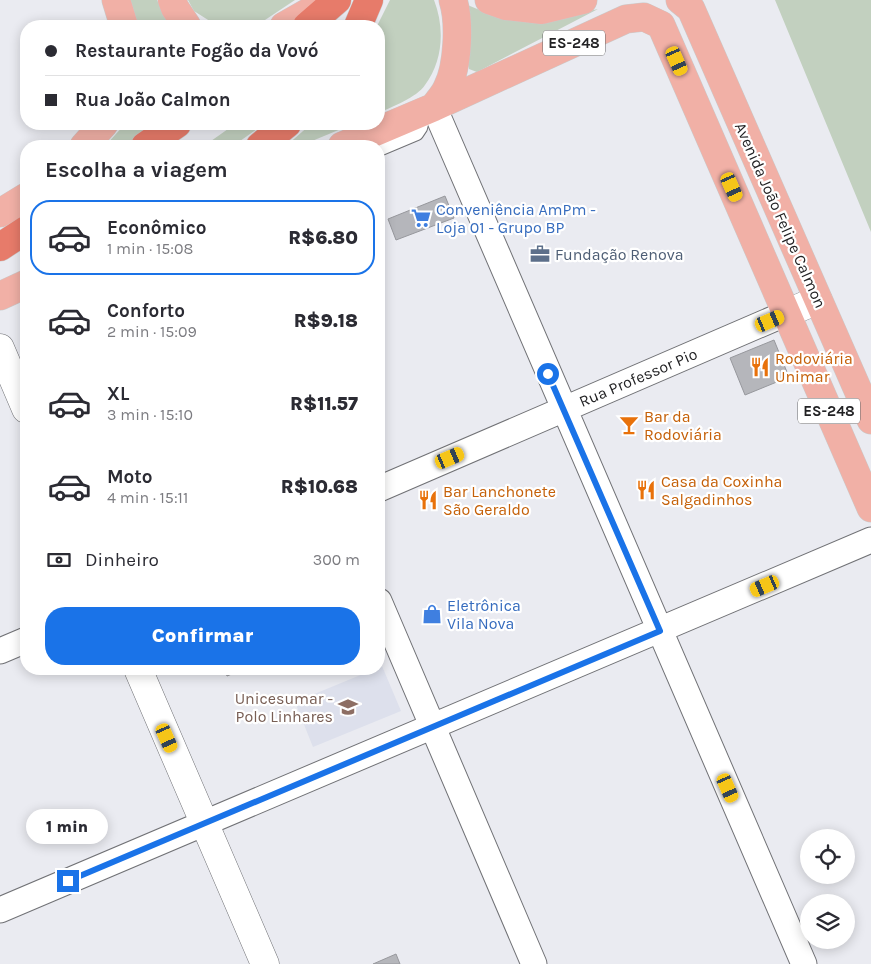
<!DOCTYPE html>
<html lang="pt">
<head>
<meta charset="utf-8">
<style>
	body { margin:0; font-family:Karla,sans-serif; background:#f7f7f7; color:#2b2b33; height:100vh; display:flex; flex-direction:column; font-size:19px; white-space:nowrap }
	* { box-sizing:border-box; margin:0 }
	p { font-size:16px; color:#7c7c81 }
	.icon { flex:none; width:28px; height:28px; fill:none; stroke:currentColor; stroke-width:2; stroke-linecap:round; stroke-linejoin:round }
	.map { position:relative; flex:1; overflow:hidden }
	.sheet { position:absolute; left:20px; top:140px; width:365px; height:535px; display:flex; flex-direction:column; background:#fff; border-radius:20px; box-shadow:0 2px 12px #0003 }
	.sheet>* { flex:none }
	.hud { position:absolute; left:20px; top:20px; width:365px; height:110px; border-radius:20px; box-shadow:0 2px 12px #0003; display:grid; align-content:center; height:110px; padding:0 25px; background:#fff }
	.controls { position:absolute; left:800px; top:829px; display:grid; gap:10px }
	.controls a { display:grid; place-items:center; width:55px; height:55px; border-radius:50%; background:#fff; box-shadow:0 2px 12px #0003; font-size:25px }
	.end { position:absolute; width:22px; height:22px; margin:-11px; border:6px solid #1a73e8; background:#fff; box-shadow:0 0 0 2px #fff }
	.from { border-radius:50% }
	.bubble { position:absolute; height:35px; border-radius:18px; background:#fff; box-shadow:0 2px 12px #0003; font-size:16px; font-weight:800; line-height:35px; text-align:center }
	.car { position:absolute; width:15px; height:30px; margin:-15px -8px; border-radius:6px; box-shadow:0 0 4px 1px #0007; background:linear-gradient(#f5c518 24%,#345 0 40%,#f5c518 0 76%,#345 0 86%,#f5c518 0) }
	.hud b { display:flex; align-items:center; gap:18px; height:48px; font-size:19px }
	.hud b+b { border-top:1px solid #e1e1e2 }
	.hud i { width:12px; height:12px; background:#2b2b33 }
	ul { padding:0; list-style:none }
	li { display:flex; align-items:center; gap:15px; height:75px; margin:0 10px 8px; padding:0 15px; border:2px solid transparent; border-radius:20px }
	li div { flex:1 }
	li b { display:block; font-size:19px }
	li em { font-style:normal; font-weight:800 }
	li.on { border-color:#1a73e8 }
	li>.icon { width:45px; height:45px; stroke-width:1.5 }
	h2 { padding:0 25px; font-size:22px; line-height:60px }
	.pay { display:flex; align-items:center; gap:12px; height:55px; padding:0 25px; font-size:19px }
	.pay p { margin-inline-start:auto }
	.cta { display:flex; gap:10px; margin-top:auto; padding:10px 25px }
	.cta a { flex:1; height:58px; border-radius:20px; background:#1a73e8; color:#fff; font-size:20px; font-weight:800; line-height:58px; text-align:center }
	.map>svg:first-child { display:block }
	.built { fill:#dde0ec }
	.green { fill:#c2d0bf }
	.building { fill:#b5b6bb; stroke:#97989d }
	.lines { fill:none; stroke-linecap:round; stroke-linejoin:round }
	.lane-casing { stroke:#717276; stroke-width:14 }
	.street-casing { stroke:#717276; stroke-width:27 }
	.secondary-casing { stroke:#717276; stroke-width:29 }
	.primary-casing { stroke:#cacaca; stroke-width:29 }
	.highway-casing { stroke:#cacaca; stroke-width:29 }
	.lane { stroke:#fff; stroke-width:12 }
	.street { stroke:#fff; stroke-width:25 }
	.secondary { stroke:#fff; stroke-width:28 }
	.primary { stroke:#f1b0a6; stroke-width:28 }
	.highway { stroke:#e77b6a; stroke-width:28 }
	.route { stroke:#1a73e8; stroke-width:6 }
	.labels { text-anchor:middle; stroke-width:4.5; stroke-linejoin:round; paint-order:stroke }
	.shield { fill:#fff; stroke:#646466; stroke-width:1 }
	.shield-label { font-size:15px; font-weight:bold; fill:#222224 }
	.shop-label { font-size:16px; fill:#366cbe; stroke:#fff; text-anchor:start }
	.street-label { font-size:16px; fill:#222224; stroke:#fff }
	.service-label { font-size:16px; fill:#4e5e75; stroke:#fff; text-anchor:start }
	.food-label { font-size:16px; fill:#c56008; stroke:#fff; text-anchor:start }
	.education-label { font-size:16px; fill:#785e54; stroke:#fff; text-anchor:end }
</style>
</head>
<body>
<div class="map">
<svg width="871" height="964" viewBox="0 0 871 964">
	<rect width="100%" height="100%" fill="#eaebf1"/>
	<path class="built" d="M382 666 401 711 313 747 295 702 375 669H379Z"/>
	<path class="green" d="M128 0H157L170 26H138Z
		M188 0H295L256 26 216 25 194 11Z
		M390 0H434C445 28 443 61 425 85 416 98 393 106 379 113V26H377Z
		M775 0H871V232Z
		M465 4 497 17 539 22 598 9 477 72 469 69Z
		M125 124H157L125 146H105Z
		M235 124H264L233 146H204Z
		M311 124H353L300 146H286Z"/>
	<path class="building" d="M445 196 454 218 396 240 388 219Z
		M774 340 789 377 745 395 730 358Z
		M224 669H244L227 676Z
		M396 954 400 964H373Z"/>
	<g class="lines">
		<defs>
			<path id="lane" d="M379 150 417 134 421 128 425 112"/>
			<path id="street" d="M434 107 804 964
				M379 489 787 313
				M379 601 534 964
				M0 651 26 640
				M0 910 871 540"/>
			<path id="secondary" d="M787 313 818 300
				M0 348 26 409
				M138 669 265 964"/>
			<path id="primary" d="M116 0 124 26
				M172 0 175 8 187 26
				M489 0 506 6 542 10 583 0
				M680 0 691 9 871 420
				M284 26 328 1
				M434 107C438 101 444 95 447 88 458 67 460 22 453 0
				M84 146 104 124
				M342 146 434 107 626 19 644 17 661 25 871 508
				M0 213 26 197
				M0 296 26 284"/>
			<path id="highway" d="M307 26 337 0
				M358 26 369 0
				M145 146 177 124
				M260 146 287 124
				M0 247 26 230"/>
		</defs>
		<use href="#lane" class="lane-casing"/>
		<use href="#street" class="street-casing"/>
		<use href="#secondary" class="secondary-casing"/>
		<use href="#primary" class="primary-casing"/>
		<use href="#highway" class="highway-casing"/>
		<use href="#lane" class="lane"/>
		<use href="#street" class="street"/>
		<use href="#secondary" class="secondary"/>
		<use href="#primary" class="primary"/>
		<use href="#highway" class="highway"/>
	</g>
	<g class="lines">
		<path class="route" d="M68 881 660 631 548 374"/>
	</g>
	<defs>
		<symbol id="supermarket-bare" viewBox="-9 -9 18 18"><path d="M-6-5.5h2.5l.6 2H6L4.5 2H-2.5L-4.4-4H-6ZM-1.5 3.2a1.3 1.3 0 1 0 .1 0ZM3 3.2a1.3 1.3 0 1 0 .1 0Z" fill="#3f7fe0" stroke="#fff" stroke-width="2.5" paint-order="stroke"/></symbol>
		<symbol id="office-bare" viewBox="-9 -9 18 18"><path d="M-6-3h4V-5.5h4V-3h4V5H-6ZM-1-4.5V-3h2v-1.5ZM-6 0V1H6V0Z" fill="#5c6f8a" stroke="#fff" stroke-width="2.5" paint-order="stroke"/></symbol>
		<symbol id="restaurant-bare" viewBox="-9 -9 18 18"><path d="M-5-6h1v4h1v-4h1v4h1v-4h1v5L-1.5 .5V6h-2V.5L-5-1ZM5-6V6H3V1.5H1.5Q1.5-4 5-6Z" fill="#e8710a" stroke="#fff" stroke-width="2.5" paint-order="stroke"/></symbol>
		<symbol id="bar-bare" viewBox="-9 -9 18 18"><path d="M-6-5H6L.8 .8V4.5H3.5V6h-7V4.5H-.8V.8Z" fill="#e8710a" stroke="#fff" stroke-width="2.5" paint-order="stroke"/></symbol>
		<symbol id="shop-bare" viewBox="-9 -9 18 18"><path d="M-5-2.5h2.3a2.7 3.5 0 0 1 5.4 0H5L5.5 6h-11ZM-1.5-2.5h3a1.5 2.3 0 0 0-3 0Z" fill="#3f7fe0" stroke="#fff" stroke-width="2.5" paint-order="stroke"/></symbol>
		<symbol id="university-bare" viewBox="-9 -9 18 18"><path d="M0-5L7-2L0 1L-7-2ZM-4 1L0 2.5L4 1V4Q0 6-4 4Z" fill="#8d6e63" stroke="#fff" stroke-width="2.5" paint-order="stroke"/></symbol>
	</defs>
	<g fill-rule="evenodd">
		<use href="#supermarket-bare" x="407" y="204" width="28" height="28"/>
		<use href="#office-bare" x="526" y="240" width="28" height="28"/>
		<use href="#restaurant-bare" x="746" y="353" width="28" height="28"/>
		<use href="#bar-bare" x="615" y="411" width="28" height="28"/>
		<use href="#restaurant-bare" x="632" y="476" width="28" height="28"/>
		<use href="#restaurant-bare" x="414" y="486" width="28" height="28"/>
		<use href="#shop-bare" x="418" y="600" width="28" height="28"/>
		<use href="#university-bare" x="334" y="693" width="28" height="28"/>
	</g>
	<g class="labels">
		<g class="shield">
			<rect x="543" y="30.5" width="62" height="25" rx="4"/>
			<rect x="798" y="398.5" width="62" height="25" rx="4"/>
		</g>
		<g class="shield-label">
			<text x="574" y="48">ES-248</text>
			<text x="829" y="416">ES-248</text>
		</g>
		<g class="shop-label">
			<text x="436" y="215">Conveniência AmPm -<tspan x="436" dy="18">Loja 01 - Grupo BP</tspan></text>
			<text x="447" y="611">Eletrônica<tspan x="447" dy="18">Vila Nova</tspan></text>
		</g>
		<g class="street-label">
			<text transform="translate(781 215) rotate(66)" y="6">Avenida João Felipe Calmon</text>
			<text transform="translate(638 377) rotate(-23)" y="6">Rua Professor Pio</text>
		</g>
		<g class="service-label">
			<text x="555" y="260">Fundação Renova</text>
		</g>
		<g class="food-label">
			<text x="775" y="364">Rodoviária<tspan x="775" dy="18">Unimar</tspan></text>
			<text x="644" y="422">Bar da<tspan x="644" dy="18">Rodoviária</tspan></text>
			<text x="661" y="487">Casa da Coxinha<tspan x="661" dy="18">Salgadinhos</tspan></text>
			<text x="443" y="497">Bar Lanchonete<tspan x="443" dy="18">São Geraldo</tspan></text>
		</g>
		<g class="education-label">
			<text x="333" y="704">Unicesumar -<tspan x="333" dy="18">Polo Linhares</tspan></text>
		</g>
	</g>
</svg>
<div class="controls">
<a><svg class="icon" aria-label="locate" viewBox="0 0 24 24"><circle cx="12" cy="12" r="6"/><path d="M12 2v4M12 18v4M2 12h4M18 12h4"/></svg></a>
<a><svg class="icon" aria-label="layers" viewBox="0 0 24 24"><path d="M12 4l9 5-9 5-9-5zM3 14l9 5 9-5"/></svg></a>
</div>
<i class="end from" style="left:548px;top:374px"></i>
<i class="end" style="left:68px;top:881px"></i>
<div class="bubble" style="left:26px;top:809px;width:82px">1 min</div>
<i class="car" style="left:677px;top:61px;rotate:156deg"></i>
<i class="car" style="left:732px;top:187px;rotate:156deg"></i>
<i class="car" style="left:770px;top:321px;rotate:67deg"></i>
<i class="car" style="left:450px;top:458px;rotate:67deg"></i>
<i class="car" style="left:765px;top:586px;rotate:247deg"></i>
<i class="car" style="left:167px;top:738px;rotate:156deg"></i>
<i class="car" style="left:728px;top:788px;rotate:156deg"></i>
<div class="hud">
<b><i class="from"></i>Restaurante Fogão da Vovó</b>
<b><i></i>Rua João Calmon</b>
</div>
<section class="sheet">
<h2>Escolha a viagem</h2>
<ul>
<li class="on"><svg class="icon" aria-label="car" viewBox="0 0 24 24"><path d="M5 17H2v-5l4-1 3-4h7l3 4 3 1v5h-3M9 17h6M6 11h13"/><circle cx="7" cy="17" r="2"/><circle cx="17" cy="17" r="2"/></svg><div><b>Econômico</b><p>1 min · 15:08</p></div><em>R$6.80</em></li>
<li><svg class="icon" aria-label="car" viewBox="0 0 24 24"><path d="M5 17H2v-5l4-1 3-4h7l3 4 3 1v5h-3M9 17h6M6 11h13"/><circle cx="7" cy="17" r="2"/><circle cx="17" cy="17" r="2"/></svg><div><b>Conforto</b><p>2 min · 15:09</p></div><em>R$9.18</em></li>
<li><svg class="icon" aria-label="car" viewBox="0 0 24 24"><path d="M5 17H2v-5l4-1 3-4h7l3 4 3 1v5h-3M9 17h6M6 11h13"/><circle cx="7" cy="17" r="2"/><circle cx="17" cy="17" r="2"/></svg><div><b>XL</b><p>3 min · 15:10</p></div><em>R$11.57</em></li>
<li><svg class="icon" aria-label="car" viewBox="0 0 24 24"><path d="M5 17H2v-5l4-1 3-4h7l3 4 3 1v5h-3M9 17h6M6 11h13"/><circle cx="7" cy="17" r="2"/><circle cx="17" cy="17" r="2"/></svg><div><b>Moto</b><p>4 min · 15:11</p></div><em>R$10.68</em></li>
</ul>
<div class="pay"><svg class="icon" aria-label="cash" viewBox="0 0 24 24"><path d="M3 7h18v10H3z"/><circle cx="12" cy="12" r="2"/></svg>Dinheiro<p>300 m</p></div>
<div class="cta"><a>Confirmar</a></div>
</section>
</div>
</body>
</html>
